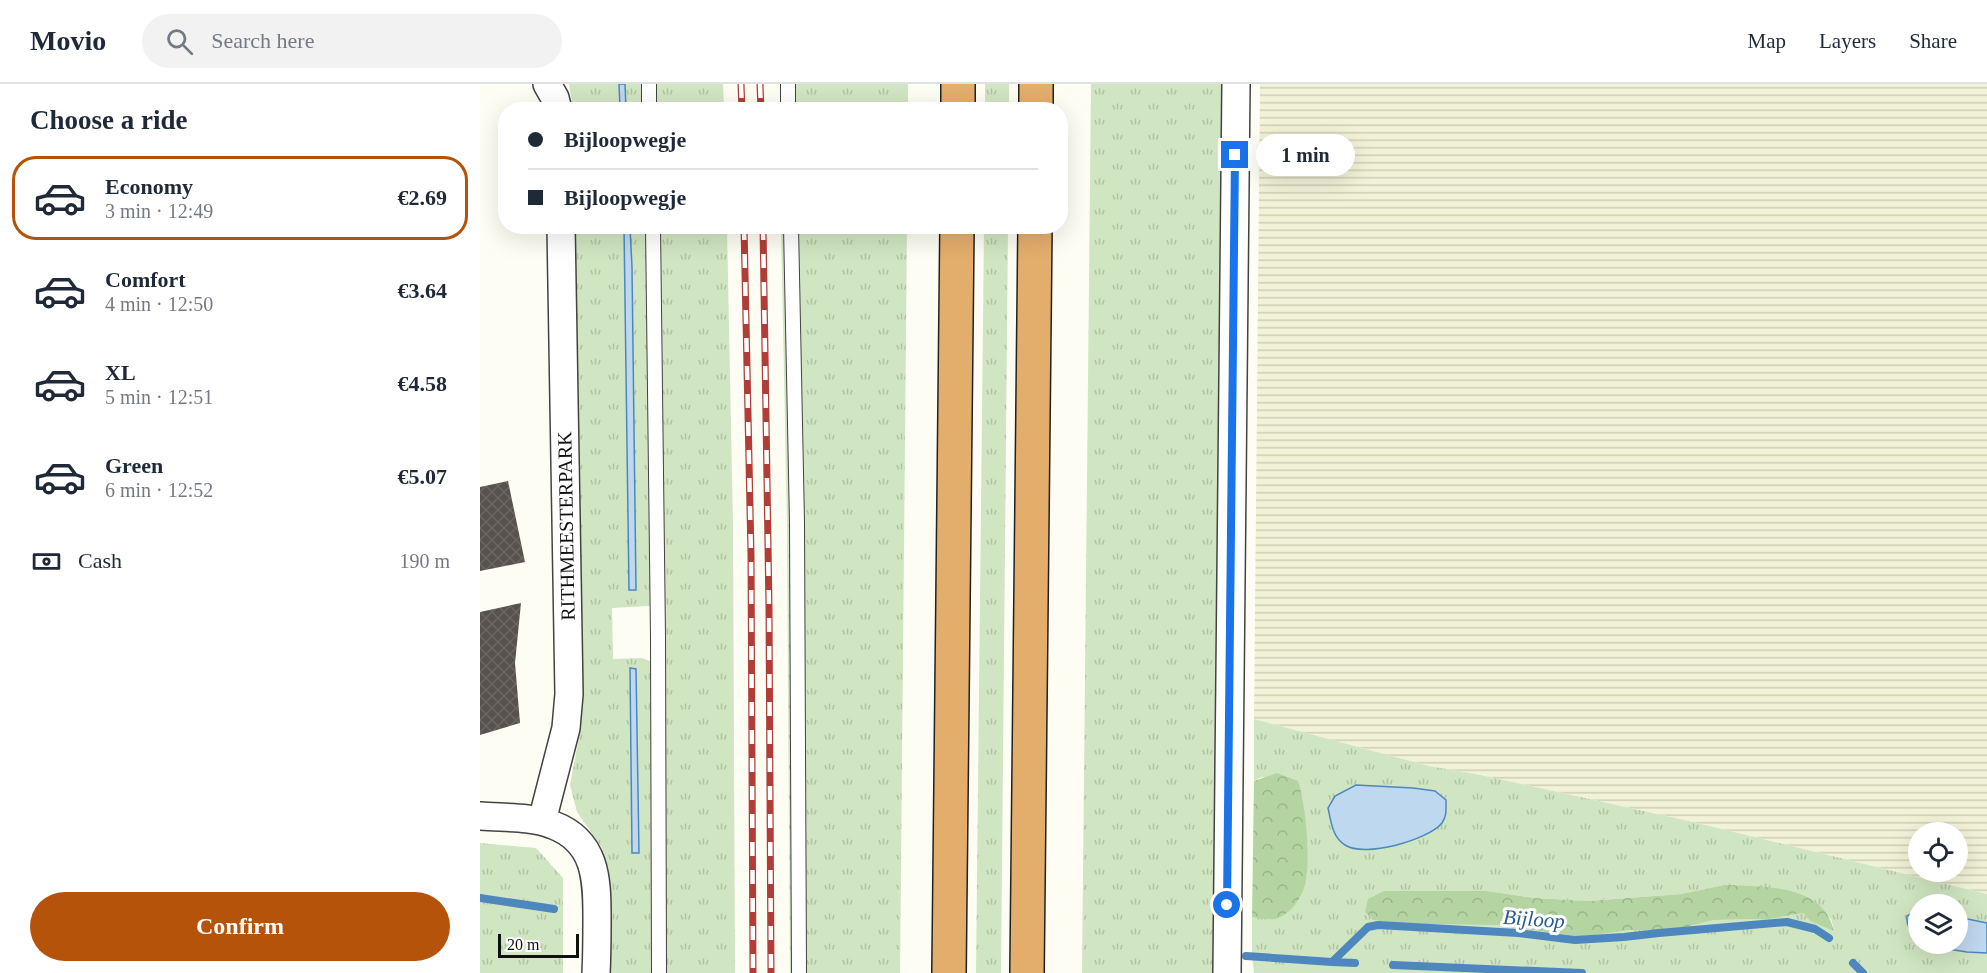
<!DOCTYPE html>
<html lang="en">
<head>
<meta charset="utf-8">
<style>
	body { margin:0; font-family:Georgia,serif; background:#f2f2f3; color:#1f2937; height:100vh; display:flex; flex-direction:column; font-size:22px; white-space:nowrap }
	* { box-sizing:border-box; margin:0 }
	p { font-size:20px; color:#747a83 }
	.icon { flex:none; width:33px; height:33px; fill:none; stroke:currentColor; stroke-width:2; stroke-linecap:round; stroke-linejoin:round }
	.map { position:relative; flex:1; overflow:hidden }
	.side { display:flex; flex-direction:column; background:#fff; width:480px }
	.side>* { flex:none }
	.top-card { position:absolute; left:18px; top:18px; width:570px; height:132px; border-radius:24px; box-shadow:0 6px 24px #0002; display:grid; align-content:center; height:132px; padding:0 30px; background:#fff }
	.fabs { position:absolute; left:1428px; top:738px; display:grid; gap:12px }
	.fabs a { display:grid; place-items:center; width:60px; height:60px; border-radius:50%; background:#fff; box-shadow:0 6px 24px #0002; font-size:30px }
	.scale { position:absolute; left:18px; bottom:15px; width:81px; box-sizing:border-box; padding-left:6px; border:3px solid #101010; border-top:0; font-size:16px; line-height:21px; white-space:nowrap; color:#101010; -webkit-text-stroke:4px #fff; paint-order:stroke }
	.end { position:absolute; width:27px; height:27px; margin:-14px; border:8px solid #1a73e8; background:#fff; box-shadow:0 0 0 3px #fff }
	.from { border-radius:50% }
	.bubble { position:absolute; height:42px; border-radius:21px; background:#fff; box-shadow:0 6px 24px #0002; font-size:20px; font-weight:600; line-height:42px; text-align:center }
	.top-card b { display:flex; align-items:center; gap:21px; height:57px; font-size:22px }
	.top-card b+b { border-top:2px solid #e0e1e3 }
	.top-card i { width:15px; height:15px; background:#1f2937 }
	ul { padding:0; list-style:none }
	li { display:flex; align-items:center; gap:18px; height:84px; margin:0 12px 9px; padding:0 18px; border:3px solid transparent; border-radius:24px }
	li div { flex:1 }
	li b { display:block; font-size:22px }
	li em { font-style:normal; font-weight:600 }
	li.current { border-color:#b45309 }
	li>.icon { width:54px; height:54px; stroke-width:1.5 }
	h2 { padding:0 30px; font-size:27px; line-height:72px }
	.pay { display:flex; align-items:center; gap:15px; height:66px; padding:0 30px; font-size:22px }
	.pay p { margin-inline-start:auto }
	.action { display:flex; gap:12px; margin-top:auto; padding:12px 30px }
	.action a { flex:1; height:69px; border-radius:36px; background:#b45309; color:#fff; font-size:24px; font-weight:600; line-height:69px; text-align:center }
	header { display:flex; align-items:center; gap:36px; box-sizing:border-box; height:84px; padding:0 30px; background:#fff; border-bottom:2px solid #e0e1e3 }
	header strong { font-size:28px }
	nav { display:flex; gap:33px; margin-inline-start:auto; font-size:21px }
	.search { width:420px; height:54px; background:#f2f2f3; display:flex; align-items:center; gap:15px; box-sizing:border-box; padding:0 21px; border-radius:33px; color:#747a83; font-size:22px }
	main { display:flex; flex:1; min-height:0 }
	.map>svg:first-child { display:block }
	.farmland { fill:url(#farmland-rules); fill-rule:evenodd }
	.grass { fill:url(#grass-tufts); fill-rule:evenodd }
	.forest { fill:url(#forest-crowns) }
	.water { fill:#bed8ef; stroke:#4e87be; stroke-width:1.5 }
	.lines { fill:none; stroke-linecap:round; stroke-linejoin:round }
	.stream { stroke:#4e87be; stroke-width:8 }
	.building { fill:url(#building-cross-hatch) }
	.lane-casing { stroke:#434343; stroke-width:16 }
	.street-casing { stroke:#434343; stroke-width:30 }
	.highway-casing { stroke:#212121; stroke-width:36 }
	.lane { stroke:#fff; stroke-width:14 }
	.street { stroke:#fff; stroke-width:27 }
	.highway { stroke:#e3ae6c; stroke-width:33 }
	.rail-casing { stroke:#b03d37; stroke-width:7 }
	.rail { stroke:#fff; stroke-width:4.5; stroke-dasharray:14; stroke-linecap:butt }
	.route { stroke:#1a73e8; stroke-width:8 }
	.labels { text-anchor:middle; stroke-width:6; stroke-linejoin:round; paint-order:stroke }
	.street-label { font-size:20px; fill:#101010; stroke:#fff }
	.water-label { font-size:21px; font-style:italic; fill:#275a94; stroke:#fff }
</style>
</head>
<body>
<header>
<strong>Movio</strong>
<div class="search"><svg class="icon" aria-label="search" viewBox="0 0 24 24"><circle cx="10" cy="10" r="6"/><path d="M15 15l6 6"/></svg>Search here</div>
<nav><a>Map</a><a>Layers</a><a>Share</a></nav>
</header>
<main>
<section class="side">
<h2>Choose a ride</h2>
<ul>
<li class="current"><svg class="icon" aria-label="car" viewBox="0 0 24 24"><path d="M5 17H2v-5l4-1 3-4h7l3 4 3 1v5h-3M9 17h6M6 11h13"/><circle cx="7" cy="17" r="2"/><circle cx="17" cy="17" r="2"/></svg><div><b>Economy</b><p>3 min · 12:49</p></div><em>€2.69</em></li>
<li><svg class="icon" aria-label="car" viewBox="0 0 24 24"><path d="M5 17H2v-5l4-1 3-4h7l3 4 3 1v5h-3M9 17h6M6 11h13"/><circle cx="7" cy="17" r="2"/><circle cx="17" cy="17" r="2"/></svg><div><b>Comfort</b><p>4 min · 12:50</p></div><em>€3.64</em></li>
<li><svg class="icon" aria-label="car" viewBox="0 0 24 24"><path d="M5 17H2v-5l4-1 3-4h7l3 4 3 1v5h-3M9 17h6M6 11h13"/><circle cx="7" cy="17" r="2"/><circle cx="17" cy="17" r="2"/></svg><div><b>XL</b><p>5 min · 12:51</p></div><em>€4.58</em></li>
<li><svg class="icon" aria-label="car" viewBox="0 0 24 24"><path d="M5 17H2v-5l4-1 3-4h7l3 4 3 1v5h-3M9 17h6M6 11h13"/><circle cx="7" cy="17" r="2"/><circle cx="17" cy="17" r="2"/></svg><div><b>Green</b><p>6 min · 12:52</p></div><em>€5.07</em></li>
</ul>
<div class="pay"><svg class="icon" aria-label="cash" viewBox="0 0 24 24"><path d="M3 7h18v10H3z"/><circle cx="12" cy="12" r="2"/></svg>Cash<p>190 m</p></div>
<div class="action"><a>Confirm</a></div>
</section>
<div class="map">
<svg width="1507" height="889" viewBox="0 0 1507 889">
	<defs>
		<pattern id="farmland-rules" width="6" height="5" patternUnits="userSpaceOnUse" patternTransform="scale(1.5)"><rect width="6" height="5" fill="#f1f2d6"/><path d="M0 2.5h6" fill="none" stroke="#ceceb7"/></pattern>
		<pattern id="grass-tufts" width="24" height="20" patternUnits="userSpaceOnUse" patternTransform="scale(1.5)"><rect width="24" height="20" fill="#d0e5c1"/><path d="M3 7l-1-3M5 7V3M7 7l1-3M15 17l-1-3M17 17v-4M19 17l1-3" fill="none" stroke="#b2c3a5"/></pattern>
		<pattern id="forest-crowns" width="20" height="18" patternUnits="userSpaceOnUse" patternTransform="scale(1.5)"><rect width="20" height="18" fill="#b4d4a2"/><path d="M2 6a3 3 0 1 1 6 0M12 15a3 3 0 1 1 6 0" fill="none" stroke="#9ab58a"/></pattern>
		<pattern id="building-cross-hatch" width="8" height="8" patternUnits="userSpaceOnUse" patternTransform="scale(1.5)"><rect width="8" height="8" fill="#57524d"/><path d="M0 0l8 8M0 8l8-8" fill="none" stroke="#6a6662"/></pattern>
	</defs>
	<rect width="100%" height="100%" fill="#fefdf4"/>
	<path class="farmland" d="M780 0H1507V810L1209 737 996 690 949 682 774 635ZM1438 748H1478V788H1438Z"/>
	<path class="grass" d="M89 0H164V25H93Z
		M174 0H243L244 25H175Z
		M312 0H428V25H313Z
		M505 0H529V25H505Z
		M611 0H745L735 889H602Z
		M95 143H168L173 517 170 522 132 524 133 575 162 574 170 577 174 583 173 889H130L129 789 122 764 97 728 90 701 100 648 103 613Z
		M178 143H247L253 441 255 889H185L186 757Z
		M301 143H306L311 440 314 889H310L307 440Z
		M316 143H427L420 889H324Z
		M528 143 521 889H496L504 143Z
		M774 635 949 682 996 690 1209 737 1507 810V839L1478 833V820H1438V829L1435 828 1432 848 1438 854V860L1487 868 1507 869V889H774L772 870V833L795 835C802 829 815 822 820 814 833 793 825 735 822 710L782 693 774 697ZM875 701 933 704 955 707 966 716V730L963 738 853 748 848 724 855 712ZM1244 801 1351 835 1354 846 1330 837 1323 829 1290 835 1234 836 1194 846H1150L1102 853 1015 841 916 840 894 836 904 807H1007L1055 814 1108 817 1201 810Z
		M0 759 56 764 83 794V889H0Z"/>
	<path class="forest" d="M797 689 818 697C826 720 830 771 826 796 824 812 812 829 796 835 789 836 779 834 772 833L774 697Z
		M1244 801C1283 803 1343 799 1354 847L1330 837 1323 829 1290 835 1234 836 1194 846H1150L1102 853 1015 841 916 840 894 836 885 828 888 815 904 807H1007L1055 814 1108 817 1201 810Z"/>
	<path class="water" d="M139 0H145L146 25H140Z
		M144 143H150L152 183 156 506H149Z
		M150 584 156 585 159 769H152Z
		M876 701 933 704 955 707 966 716C966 725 967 732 962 739 948 756 885 774 865 761 852 753 851 737 848 724L855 712Z
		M1435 828 1438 829V854C1431 848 1426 842 1427 832Z
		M1478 833 1507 839V869L1487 868 1449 862 1446 860H1478Z"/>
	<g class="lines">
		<path class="stream" d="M0 814 74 825
			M766 872 852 878 888 843 898 841 1038 849 1095 856 1144 853 1179 849 1307 838 1335 845 1349 854
			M852 878 875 879
			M1373 879 1383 889
			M913 881 1102 889"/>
	</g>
	<path class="building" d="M28 397 45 478 0 487V403Z
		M41 519 35 579 40 639 0 651V528Z"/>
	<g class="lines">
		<defs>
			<path id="lane" d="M169 0V26
				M308 0V26
				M173 142 178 553 179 889
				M311 142 317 439 319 889"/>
			<path id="street" d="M67 0 75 14 78 26
				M0 732C23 734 51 732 73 741 116 757 117 795 117 833 117 852 117 870 116 889
				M62 737 86 644 89 610 81 142
				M747 889 756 0"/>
			<path id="highway" d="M478 26V0
				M556 26V0
				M469 889 477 142
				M547 889 555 142"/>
		</defs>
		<use href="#lane" class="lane-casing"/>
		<use href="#street" class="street-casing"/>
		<use href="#highway" class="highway-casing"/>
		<use href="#lane" class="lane"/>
		<use href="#street" class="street"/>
		<use href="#highway" class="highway"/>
		<defs>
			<path id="rail" d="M261 0 262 26
				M280 0 281 26
				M264 142 271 471 273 889
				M283 142 289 524 291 889"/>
		</defs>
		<use href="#rail" class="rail-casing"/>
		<use href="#rail" class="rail"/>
	</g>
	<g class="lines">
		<path class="route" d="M747 821 755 71"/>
	</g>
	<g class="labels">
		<g class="street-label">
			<text transform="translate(86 442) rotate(-91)" y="7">RITHMEESTERPARK</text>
		</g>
		<g class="water-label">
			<text transform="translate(1054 835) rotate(4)" y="7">Bijloop</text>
		</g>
	</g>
</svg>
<div class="fabs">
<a><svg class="icon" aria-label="locate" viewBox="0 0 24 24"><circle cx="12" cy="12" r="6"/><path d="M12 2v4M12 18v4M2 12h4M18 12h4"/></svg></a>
<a><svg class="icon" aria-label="layers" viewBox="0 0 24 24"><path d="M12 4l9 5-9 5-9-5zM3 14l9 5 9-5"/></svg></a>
</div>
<div class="scale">20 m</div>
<i class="end from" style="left:747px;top:821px"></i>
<i class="end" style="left:755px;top:71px"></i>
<div class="bubble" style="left:776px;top:50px;width:99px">1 min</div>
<div class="top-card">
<b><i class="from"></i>Bijloopwegje</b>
<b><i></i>Bijloopwegje</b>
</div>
</div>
</main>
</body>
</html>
